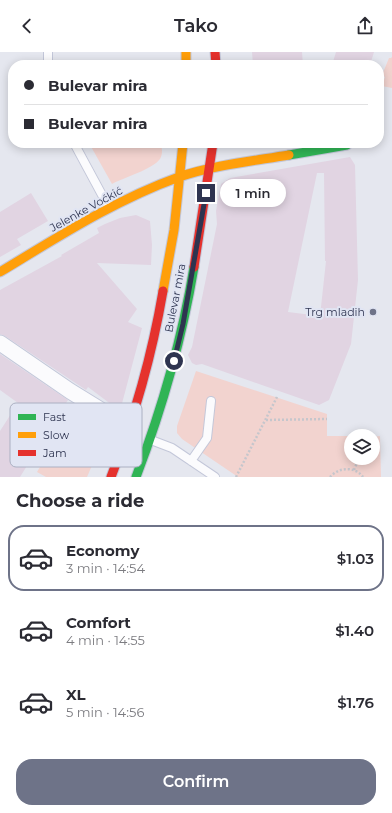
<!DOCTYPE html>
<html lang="en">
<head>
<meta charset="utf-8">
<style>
	body { margin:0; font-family:Montserrat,sans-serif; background:#f7f7f7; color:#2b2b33; height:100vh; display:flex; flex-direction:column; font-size:15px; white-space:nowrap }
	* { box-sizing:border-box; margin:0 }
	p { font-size:13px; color:#7c7c81 }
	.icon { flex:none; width:22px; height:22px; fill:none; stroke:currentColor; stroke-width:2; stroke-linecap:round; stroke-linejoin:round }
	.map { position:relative; height:425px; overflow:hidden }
	.sheet { display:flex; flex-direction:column; background:#fff; flex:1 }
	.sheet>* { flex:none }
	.hud { position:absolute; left:8px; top:8px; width:376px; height:88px; border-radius:16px; box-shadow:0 2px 10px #0003; display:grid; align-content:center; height:88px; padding:0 16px; background:#fff }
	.controls { position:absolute; left:344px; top:377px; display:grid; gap:8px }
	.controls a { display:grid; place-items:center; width:36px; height:36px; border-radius:50%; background:#fff; box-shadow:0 2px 10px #0003; font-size:20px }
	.end { position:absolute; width:18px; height:18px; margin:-9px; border:5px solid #2e3450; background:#fff; box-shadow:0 0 0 2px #fff }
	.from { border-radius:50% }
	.bubble { position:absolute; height:28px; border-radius:14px; background:#fff; box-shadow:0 2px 10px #0003; font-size:13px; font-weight:600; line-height:28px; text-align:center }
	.hud b { display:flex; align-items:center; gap:14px; height:38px; font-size:15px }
	.hud b+b { border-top:1px solid #e1e1e2 }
	.hud i { width:10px; height:10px; background:#2b2b33 }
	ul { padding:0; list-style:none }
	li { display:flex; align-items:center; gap:12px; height:66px; margin:0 8px 6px; padding:0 8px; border:2px solid transparent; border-radius:16px }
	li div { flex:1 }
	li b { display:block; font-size:15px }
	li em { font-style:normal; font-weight:600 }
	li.on { border-color:#6e7388 }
	li>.icon { width:36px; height:36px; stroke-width:1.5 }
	h2 { padding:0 16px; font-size:18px; line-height:48px }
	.action { display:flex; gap:8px; margin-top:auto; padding:8px 16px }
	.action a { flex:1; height:46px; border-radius:16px; background:#6e7388; color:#fff; font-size:16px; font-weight:600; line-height:46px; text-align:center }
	header { display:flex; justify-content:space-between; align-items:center; height:52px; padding:0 16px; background:#fff; font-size:18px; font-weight:600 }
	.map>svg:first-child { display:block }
	.green { fill:#f2d3cf }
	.building { fill:#e1d4e2; fill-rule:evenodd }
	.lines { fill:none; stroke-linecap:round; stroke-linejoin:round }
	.lane-casing { stroke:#c3c7d9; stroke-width:10 }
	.street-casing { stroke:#c3c7d9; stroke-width:17 }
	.fast-casing { stroke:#c3c7d9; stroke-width:11 }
	.slow-casing { stroke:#c3c7d9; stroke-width:11 }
	.jam-casing { stroke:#c3c7d9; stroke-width:11 }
	.path { stroke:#c5c6cc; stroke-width:2.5; stroke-dasharray:2 2; stroke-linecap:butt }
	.lane { stroke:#fbfbfd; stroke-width:8 }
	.street { stroke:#fbfbfd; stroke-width:15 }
	.fast { stroke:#30b455; stroke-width:9 }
	.slow { stroke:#ff9f0a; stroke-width:9 }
	.jam { stroke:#e5322d; stroke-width:9 }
	.route { stroke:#2e3450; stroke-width:5 }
	.poi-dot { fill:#6e7388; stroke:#e1e5f3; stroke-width:1.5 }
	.labels { text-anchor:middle; stroke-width:4; stroke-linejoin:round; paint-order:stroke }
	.street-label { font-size:11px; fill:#2e3450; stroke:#e1e5f3 }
	.poi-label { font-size:11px; fill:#2e3450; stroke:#e1e5f3; text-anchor:end }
	.key { fill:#e1e5f3; stroke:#abb0c2; stroke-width:1 }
	.key-label { font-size:11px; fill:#2e3450 }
</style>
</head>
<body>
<header><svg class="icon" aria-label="back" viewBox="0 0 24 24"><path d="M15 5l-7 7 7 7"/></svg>Tako<svg class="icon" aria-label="share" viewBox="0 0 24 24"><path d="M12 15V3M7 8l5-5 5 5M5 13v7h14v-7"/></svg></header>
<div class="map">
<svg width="392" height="425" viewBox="0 0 392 425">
	<rect width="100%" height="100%" fill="#e5e7ef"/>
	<path class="green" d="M392 5V36L382 34 385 25 382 23 389 6H391Z
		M89 91H161C162 96 163 102 160 107 153 117 123 126 112 132Z
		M196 319 327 362V384H351V406H373V385L380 384 381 425H238L182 387 177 381V374Z
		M76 354 109 374 87 425H46L37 420Z"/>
	<path class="building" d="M252 0H302L303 13H253Z
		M336 0H374L370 13H332Z
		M350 105 355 113 358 228 351 292 329 348 319 353 202 312 196 313 192 311 188 303 192 295 217 172 216 159 221 132 230 126ZM317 121H324L325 209H326L320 264 288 260Z
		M31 141 48 169 17 187 21 193 0 205V160Z
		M136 163 150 169 152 193 151 213 97 211 137 257 128 270 142 276 120 359 88 335 86 338 5 284 0 282V238L62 204 61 203 99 181 97 176 105 172 120 166Z
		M0 302 68 348 20 425H0V379L18 351 0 338Z"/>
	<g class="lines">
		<defs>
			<path id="lane" d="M48 0V13
				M74 91 108 154
				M151 388 172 396 215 425
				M191 409 207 386 211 349"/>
			<path id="street" d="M0 291 70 339 130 376"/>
			<path id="fast" d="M289 103 347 93
				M136 425C162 357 182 287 194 215"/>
			<path id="slow" d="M186 0V13
				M0 220C58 185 115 148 179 125 214 113 253 109 289 103
				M163 239 174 178 183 91"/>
			<path id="jam" d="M215 0 216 13
				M194 215 213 91
				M111 425C135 364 152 303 163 239"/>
		</defs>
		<use href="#lane" class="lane-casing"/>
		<use href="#street" class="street-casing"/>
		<use href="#fast" class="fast-casing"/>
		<use href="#slow" class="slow-casing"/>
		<use href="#jam" class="jam-casing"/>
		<path class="path" d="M266 368 327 367
			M354 418 359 406
			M236 425 277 345
			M330 425C339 415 355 414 363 425"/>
		<use href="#lane" class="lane"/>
		<use href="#street" class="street"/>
		<use href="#fast" class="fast"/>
		<use href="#slow" class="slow"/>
		<use href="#jam" class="jam"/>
	</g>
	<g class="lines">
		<path class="route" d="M174 309 183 272 206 141"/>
	</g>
	<circle class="poi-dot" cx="373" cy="260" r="4"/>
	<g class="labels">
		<g class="street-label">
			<text transform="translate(86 157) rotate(-29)" y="4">Jelenke Voćkić</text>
			<text transform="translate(175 246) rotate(-79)" y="4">Bulevar mira</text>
		</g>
		<g class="poi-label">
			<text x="365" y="264">Trg mladih</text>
		</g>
	</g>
	<rect x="10" y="351" width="132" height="64" rx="6" class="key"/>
	<rect x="18" y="362" width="18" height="6" fill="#30b455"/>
	<rect x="18" y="380" width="18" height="6" fill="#ff9f0a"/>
	<rect x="18" y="398" width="18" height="6" fill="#e5322d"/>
	<g class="key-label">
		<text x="43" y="369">Fast</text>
		<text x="43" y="387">Slow</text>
		<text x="43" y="405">Jam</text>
	</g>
</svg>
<div class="controls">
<a><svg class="icon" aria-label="layers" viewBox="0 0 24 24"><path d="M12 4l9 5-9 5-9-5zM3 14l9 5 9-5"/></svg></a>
</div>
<i class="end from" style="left:174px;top:309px"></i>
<i class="end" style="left:206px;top:141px"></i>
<div class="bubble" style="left:220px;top:127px;width:66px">1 min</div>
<div class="hud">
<b><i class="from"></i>Bulevar mira</b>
<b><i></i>Bulevar mira</b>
</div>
</div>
<section class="sheet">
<h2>Choose a ride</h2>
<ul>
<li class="on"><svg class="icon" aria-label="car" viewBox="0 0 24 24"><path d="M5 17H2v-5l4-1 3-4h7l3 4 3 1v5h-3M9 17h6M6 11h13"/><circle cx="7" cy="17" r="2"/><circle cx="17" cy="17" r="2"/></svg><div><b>Economy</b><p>3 min · 14:54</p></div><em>$1.03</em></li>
<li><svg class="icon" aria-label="car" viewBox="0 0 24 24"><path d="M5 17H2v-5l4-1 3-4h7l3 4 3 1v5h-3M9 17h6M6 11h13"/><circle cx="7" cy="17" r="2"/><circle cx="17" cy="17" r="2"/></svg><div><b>Comfort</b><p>4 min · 14:55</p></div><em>$1.40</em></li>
<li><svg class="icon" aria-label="car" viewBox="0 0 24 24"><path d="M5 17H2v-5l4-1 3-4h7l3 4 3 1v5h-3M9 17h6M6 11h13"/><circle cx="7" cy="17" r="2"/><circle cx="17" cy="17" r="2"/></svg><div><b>XL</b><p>5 min · 14:56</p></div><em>$1.76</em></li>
</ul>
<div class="action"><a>Confirm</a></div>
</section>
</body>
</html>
